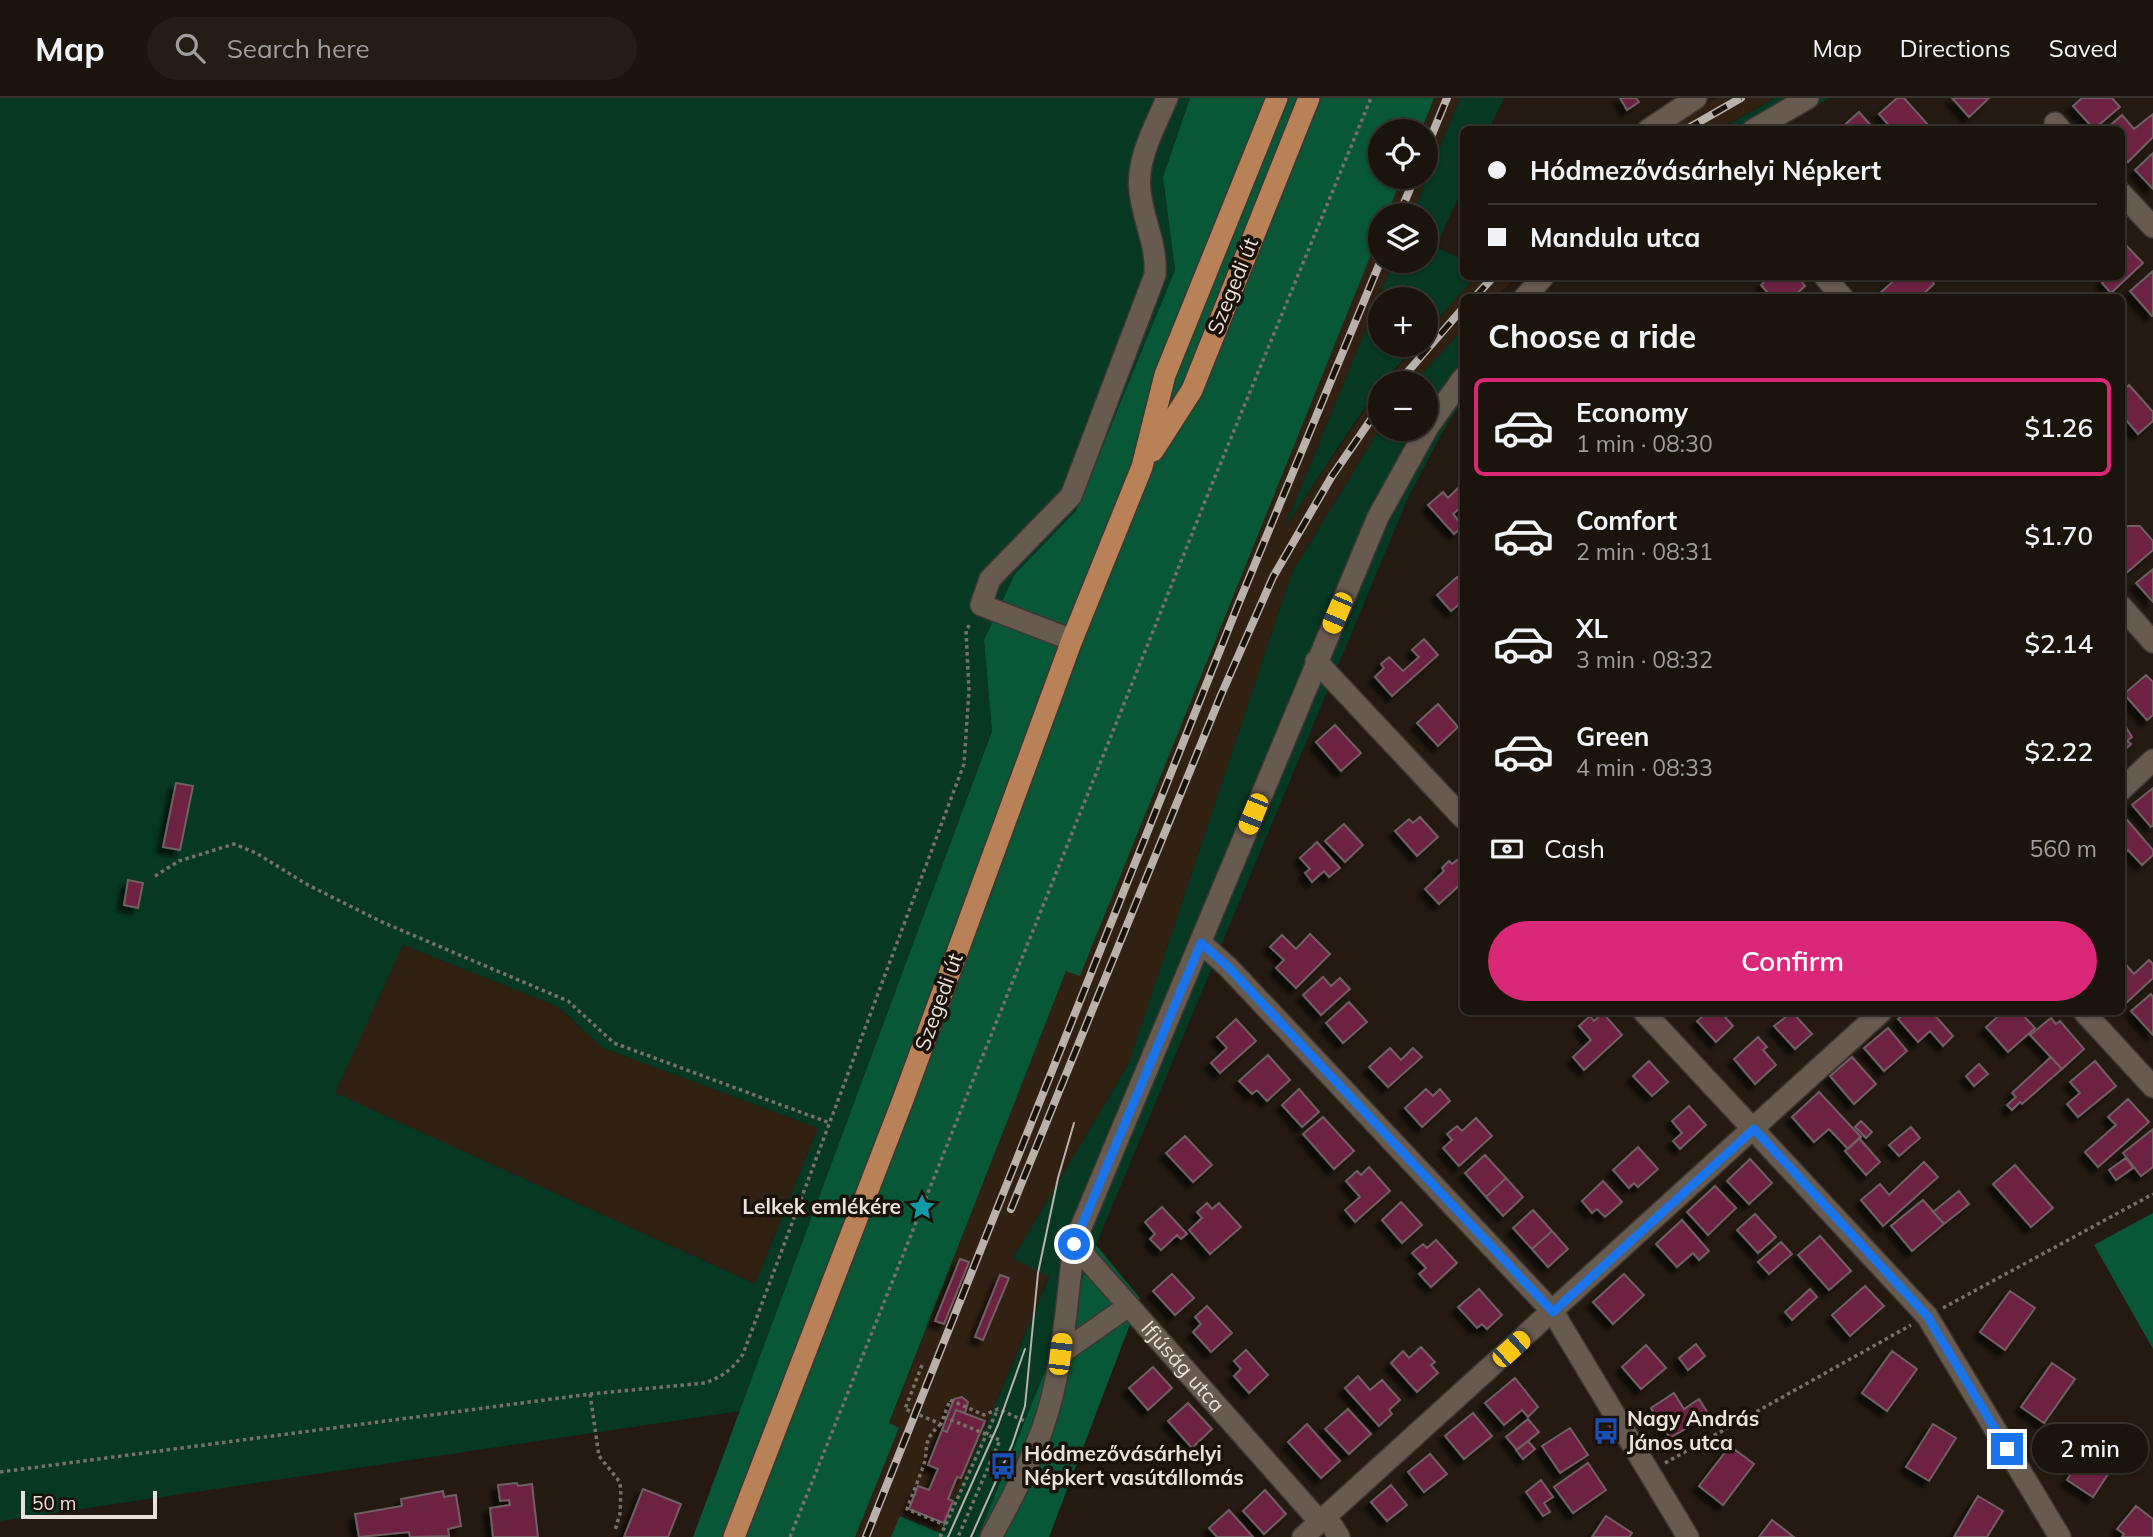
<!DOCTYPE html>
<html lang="en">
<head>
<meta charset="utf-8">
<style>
	body { margin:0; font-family:Mulish,sans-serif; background:#241d16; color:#f1f3f6; height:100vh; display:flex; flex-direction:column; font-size:26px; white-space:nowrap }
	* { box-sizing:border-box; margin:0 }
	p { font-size:23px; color:#a09e9d }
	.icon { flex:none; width:38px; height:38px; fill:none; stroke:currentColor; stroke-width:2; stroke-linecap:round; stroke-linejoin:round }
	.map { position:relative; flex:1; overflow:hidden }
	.drawer { position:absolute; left:1460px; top:196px; width:665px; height:721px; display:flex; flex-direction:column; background:#1b140d; border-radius:10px; box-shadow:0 2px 5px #0004,0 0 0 2px #39332e }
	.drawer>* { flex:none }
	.guide { position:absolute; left:1460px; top:28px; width:665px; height:154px; border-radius:10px; box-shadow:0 2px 5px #0004,0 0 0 2px #39332e; display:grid; align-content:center; height:154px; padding:0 28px; background:#1b140d }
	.controls { position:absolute; left:1368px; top:21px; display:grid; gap:14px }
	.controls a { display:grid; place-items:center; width:70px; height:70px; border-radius:50%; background:#1b140d; box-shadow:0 2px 5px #0004,0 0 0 2px #39332e; font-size:35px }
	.scale { position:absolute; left:21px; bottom:18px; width:136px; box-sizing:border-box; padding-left:7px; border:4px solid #e9e2db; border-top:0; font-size:19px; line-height:24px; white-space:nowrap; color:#e9e2db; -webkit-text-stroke:5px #1a1108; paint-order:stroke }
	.end { position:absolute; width:32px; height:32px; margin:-16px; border:9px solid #1a73e8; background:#fff; box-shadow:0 0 0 4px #fff }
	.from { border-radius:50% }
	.bubble { position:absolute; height:49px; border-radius:24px; background:#1b140d; box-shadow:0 2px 5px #0004,0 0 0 2px #39332e; font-size:23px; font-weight:600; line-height:49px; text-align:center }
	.car { position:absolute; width:21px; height:42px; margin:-21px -10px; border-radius:9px; box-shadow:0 0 5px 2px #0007; background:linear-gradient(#f5c518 24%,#345 0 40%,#f5c518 0 76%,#345 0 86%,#f5c518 0) }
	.guide b { display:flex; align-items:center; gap:24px; height:66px; font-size:26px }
	.guide b+b { border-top:2px solid #39332e }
	.guide i { width:18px; height:18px; background:#f1f3f6 }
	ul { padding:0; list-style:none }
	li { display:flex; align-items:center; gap:21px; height:98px; margin:0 14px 10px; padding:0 14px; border:4px solid transparent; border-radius:10px }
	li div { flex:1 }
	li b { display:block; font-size:26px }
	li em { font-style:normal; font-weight:600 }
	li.on { border-color:#db2777 }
	li>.icon { width:63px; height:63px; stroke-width:1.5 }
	h2 { padding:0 28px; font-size:32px; line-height:84px }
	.pay { display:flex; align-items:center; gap:18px; height:77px; padding:0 28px; font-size:26px }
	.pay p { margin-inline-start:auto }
	.cta { display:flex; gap:14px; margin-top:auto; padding:14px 28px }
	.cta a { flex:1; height:80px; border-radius:42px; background:#db2777; color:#fff; font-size:28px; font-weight:600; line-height:80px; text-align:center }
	header { display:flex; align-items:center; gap:42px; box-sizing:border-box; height:98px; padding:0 35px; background:#1b140d; border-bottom:2px solid #39332e }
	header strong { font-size:33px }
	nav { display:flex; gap:38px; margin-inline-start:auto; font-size:24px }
	.search { width:490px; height:63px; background:#241d16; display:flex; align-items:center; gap:18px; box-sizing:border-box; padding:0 24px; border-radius:38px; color:#a09e9d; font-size:26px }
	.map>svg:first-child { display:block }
	.built { fill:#302113 }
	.green { fill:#063822; fill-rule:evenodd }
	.forest { fill:#085736 }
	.building { fill:#6e2242; stroke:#6f5f64; stroke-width:2; filter:url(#shadow) }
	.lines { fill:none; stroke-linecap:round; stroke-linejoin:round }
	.minor-casing { stroke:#3d3631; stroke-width:24 }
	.major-casing { stroke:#3d3631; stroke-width:24 }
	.path { stroke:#797068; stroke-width:3.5; stroke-dasharray:3.5 3.5; stroke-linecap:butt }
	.minor { stroke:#675b50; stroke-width:21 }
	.major { stroke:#b88158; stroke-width:21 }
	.tram { stroke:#b9b1aa; stroke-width:2 }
	.rail-casing { stroke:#b9b1aa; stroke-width:8 }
	.rail { stroke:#1a1108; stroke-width:5; stroke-dasharray:16; stroke-linecap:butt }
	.route { stroke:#1a73e8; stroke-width:9 }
	.labels { text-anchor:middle; stroke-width:7; stroke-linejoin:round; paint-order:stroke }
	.street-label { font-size:21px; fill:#e9e2db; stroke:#1a1108 }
	.poi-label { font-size:21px; font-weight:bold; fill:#e9e2db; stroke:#1a1108; text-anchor:start }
</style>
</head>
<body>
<header>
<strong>Map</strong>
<div class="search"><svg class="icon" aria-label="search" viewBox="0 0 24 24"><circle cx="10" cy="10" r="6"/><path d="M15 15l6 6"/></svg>Search here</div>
<nav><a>Map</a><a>Directions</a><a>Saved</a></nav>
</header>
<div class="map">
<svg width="2153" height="1439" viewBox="0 0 2153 1439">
	<defs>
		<filter id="shadow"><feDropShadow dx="-6" dy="6" stdDeviation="2" flood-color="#0009"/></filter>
	</defs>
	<rect width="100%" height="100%" fill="#241a11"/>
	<path class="built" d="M1434 0H1460L1412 117H1387L1402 79H1426V33H1421Z
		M1717 0H1775L1719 31 1665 32Z
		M1381 132V163H1394L1286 427 1381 289V329L1292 474 1128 967 1014 1159 1049 1178 941 1435 900 1418 891 1439H855L899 1331 889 1326 1066 872 1080 877Z
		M1475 179H1517L1495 199 1463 200V231L1414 285H1384L1417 247H1426V235Z
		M403 847 557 908 603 950 818 1030 755 1186 334 995Z"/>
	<path class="green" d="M0 0H1190L1163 79 1175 172 1076 413 1015 476 984 542 992 632 741 1313 0 1423ZM403 847 557 908 603 950 818 1030 755 1186 335 995Z
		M1460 0H1504L1489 31 1463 32V89L1436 149 1459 160 1463 158V178L1475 179 1426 235V201H1381V247H1417L1381 285 1284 431 1394 163H1426V117H1412Z
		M1775 0H1830L1774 31 1719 32Z
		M1463 231V302L1441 337 1408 400 1096 1147 978 1439H950L941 1435 1049 1179 1013 1160 1128 967 1292 474 1381 329 1426 331V285H1414Z"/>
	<path class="forest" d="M1190 0H1434L1421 33H1381V79H1402L1387 117H1381V132L1080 878 1066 873 889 1325 899 1330 855 1439H693L992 633 984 542 1015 476 1076 413 1175 172 1163 79Z
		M2153 1115V1251L2094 1147Z
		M1096 1147 1140 1200 1049 1439H978Z
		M900 1418 950 1439H891Z"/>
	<path class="building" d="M1620 0H1636L1639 4 1627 12Z
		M1897 0H1904L1929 28 1926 32H1893L1879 16Z
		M1952 0H1989L1969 19Z
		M2082 0H2112L2120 9 2094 31 2073 8Z
		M1859 14 1875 32H1839Z
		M2153 16V39L2128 64 2121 56V32H2105L2122 17 2134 31Z
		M2153 55V91L2135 72Z
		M2123 144 2143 165 2111 195 2102 185 2109 178H2121Z
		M2153 173V217L2152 218 2130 193Z
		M1770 178H1797L1805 188 1792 200H1772L1761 187Z
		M1899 178H1928L1934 186 1919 200H1880L1878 197Z
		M2129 287 2153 314V323L2138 336 2121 316V294Z
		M1460 388 1463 407 1453 416 1463 428 1454 436 1428 407 1443 394 1448 400Z
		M2128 428H2140L2153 443V452L2125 476 2121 471V434Z
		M2153 471V504L2136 485Z
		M1457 479 1463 486V503L1451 513 1437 497Z
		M1424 541 1438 557 1392 598 1375 579 1384 570 1381 566 1389 559 1403 573 1419 559 1412 552Z
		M2146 577 2153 584V617L2147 622 2124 596Z
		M1438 606 1458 629 1438 648 1417 625Z
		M2121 621 2132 639 2127 643 2131 646 2121 655Z
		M1335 627 1361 655 1341 673 1316 644Z
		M176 685 193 688 180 752 163 749Z
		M2153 690V728L2151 729 2132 707Z
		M2122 716 2153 752V757L2142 767 2128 752 2121 759Z
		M1420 719 1438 739 1417 758 1395 733 1409 721 1413 725Z
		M1344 726 1363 747 1345 764 1325 743Z
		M1317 744 1340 770 1329 779 1324 773 1312 784 1305 775 1310 771 1300 760Z
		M1457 762 1463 769V784L1439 806 1425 791 1444 773 1442 770 1449 763 1452 766Z
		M128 782 143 785 138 810 124 807Z
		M1310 836 1330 856 1296 890 1276 870 1284 862 1270 849 1282 837 1296 851Z
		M2121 861 2134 876 2149 862 2153 866V880L2125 906 2121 901Z
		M1323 879 1331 888 1340 880 1350 891 1321 917 1303 897Z
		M2151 896 2153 899V937L2131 913Z
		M1349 904 1367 924 1343 945 1326 925Z
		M1708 914H1721L1733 928 1716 944 1697 923Z
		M1792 914 1812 936 1795 951 1774 928Z
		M1907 914H1932L1953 938 1943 948 1930 933 1918 944 1898 921Z
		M2003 914H2020L2035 930 2008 954 1986 929Z
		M1603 915 1622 937 1584 972 1573 959 1591 942 1579 928 1590 918 1594 923Z
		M2051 920 2056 926 2060 923 2084 951 2062 971 2030 937Z
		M1236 921 1256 943 1220 975 1211 965 1227 950 1217 939Z
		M1888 930 1907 953 1884 973 1864 950Z
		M1758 939 1767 949 1763 952 1776 967 1755 986 1734 961Z
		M1390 950 1401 962 1413 950 1422 959 1388 989 1369 969Z
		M1268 957 1290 982 1267 1003 1257 992 1252 996 1239 983Z
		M1852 959 1876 986 1854 1006 1830 978Z
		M2051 959 2062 971 2022 1006 2020 1004 2012 1012 2007 1007 2016 999 2012 995Z
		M1649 963 1668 984 1652 998 1633 978Z
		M2095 963 2116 988 2078 1019 2067 1006 2080 995 2070 984Z
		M1979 966 1988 976 1974 988 1966 978Z
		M1299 991 1319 1014 1302 1029 1282 1007Z
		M1426 991 1433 998 1440 991 1450 1003 1422 1029 1405 1010Z
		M1819 994 1861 1039 1848 1051 1829 1031 1814 1044 1792 1019Z
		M2128 1001 2149 1024 2098 1069 2085 1054 2116 1027 2108 1019Z
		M1689 1008 1706 1027 1680 1051 1673 1043 1682 1035 1672 1023Z
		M1323 1019 1354 1053 1334 1071 1303 1036Z
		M1476 1020 1492 1038 1459 1068 1443 1050 1452 1042 1447 1036 1457 1028 1462 1033Z
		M1861 1023 1872 1034 1866 1040 1855 1029Z
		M1911 1029 1920 1040 1899 1058 1889 1047Z
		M2153 1031V1069L2141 1078 2123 1055Z
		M1185 1038 1212 1067 1193 1084 1166 1055Z
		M1859 1040 1880 1064 1866 1077 1845 1053Z
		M1638 1049 1658 1071 1638 1089 1634 1085 1629 1090 1613 1072Z
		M1485 1057 1506 1080 1486 1099 1465 1075Z
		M2126 1060 2133 1070 2116 1082 2109 1072Z
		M1750 1061 1772 1085 1749 1106 1727 1083Z
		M1924 1064 1938 1079 1883 1128 1861 1102 1880 1086 1889 1097Z
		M2015 1067 2053 1110 2031 1129 1993 1086Z
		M1369 1069 1390 1093 1355 1124 1345 1112 1360 1099 1346 1083 1357 1073 1361 1077Z
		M1506 1080 1523 1099 1503 1118 1486 1099Z
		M1603 1083 1622 1104 1605 1119 1597 1111 1592 1115 1582 1103Z
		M1715 1088 1736 1110 1708 1137 1687 1114Z
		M1959 1093 1969 1106 1944 1126 1933 1114Z
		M1923 1102 1944 1126 1912 1153 1891 1128Z
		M1401 1104 1422 1127 1402 1145 1382 1122Z
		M1207 1105 1212 1111 1219 1105 1241 1129 1210 1156 1189 1132 1202 1120 1197 1114Z
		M1162 1109 1187 1136 1181 1141 1177 1137 1161 1152 1150 1141 1155 1136 1145 1124Z
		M1533 1112 1552 1133 1532 1151 1513 1130Z
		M1755 1116 1776 1139 1758 1155 1737 1132Z
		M1682 1122 1709 1153 1699 1162 1693 1155 1677 1169 1656 1146Z
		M1552 1133 1568 1151 1548 1169 1532 1151Z
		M1820 1138 1851 1173 1829 1192 1798 1157Z
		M1436 1142 1457 1165 1431 1189 1419 1176 1426 1170 1412 1155 1423 1146 1427 1150Z
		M1781 1144 1792 1156 1769 1176 1758 1164Z
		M960 1161 969 1164 944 1226 935 1223Z
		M1172 1176 1194 1200 1175 1217 1153 1193Z
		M1624 1176 1644 1197 1613 1226 1593 1204Z
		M1000 1177 1009 1180 983 1242 975 1239Z
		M1865 1188 1884 1208 1850 1238 1832 1217Z
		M1479 1191 1502 1217 1487 1231 1482 1226 1477 1230 1458 1209Z
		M1810 1191 1817 1199 1792 1222 1785 1214Z
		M2010 1193 2035 1210 2005 1252 1980 1234Z
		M1207 1208 1232 1235 1211 1254 1193 1234 1201 1226 1195 1219Z
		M1696 1246 1705 1258 1688 1272 1679 1260Z
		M1646 1247 1666 1270 1641 1291 1622 1269Z
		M1421 1249 1435 1264 1431 1267 1438 1275 1417 1294 1391 1265 1403 1253 1409 1260Z
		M1246 1252 1268 1277 1249 1295 1234 1278 1241 1271 1234 1263Z
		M1892 1253 1917 1271 1887 1313 1862 1295Z
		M2052 1265 2075 1281 2044 1325 2021 1309Z
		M1153 1269 1172 1290 1148 1312 1129 1290Z
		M1358 1278 1370 1292 1382 1282 1400 1302 1389 1312 1392 1316 1379 1328 1345 1290Z
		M1515 1280 1538 1309 1528 1319 1522 1312 1504 1327 1485 1305Z
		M1674 1295 1684 1311 1699 1301 1709 1317 1670 1340 1651 1310Z
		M962 1299 968 1304 965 1315 956 1312 947 1334 942 1332 954 1301Z
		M1188 1305 1212 1331 1192 1350 1168 1323Z
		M1348 1311 1371 1336 1349 1356 1325 1331Z
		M956 1312 985 1323 961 1380 957 1379 948 1401 953 1403 944 1425 909 1411 918 1388 929 1392 938 1371 928 1367 942 1332 947 1334Z
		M1473 1315 1492 1338 1464 1361 1445 1338Z
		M1528 1321 1539 1334 1517 1352 1506 1339Z
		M1307 1326 1340 1363 1321 1380 1288 1344Z
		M1933 1326 1956 1340 1929 1383 1906 1369Z
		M1570 1330 1588 1357 1560 1375 1542 1348Z
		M2099 1333 2125 1350 2093 1399 2067 1382Z
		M1528 1343 1535 1351 1523 1361 1516 1352Z
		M1730 1348 1754 1366 1723 1407 1699 1388Z
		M1430 1356 1447 1376 1424 1394 1408 1374Z
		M1588 1365 1606 1392 1573 1415 1554 1389Z
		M1541 1382 1553 1399 1544 1405 1550 1414 1543 1418 1526 1394Z
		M517 1385 518 1388 532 1386 538 1439H493L490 1410 510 1407 509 1402 500 1403 498 1387Z
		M1391 1387 1407 1407 1387 1423 1371 1404Z
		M643 1391 681 1406 668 1439H624Z
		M1265 1392 1286 1416 1264 1436 1243 1413Z
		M443 1393 444 1399 456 1397 461 1428 448 1431 449 1438 410 1439 409 1434 359 1439 355 1416 402 1408 401 1401Z
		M1978 1398 2003 1413 1987 1439H1954Z
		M2136 1408 2153 1421V1439H2122L2124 1436 2117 1431Z
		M1229 1412 1253 1439H1217L1209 1430Z
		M1606 1418 1632 1435 1629 1439H1592Z
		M1772 1422 1794 1439H1759Z"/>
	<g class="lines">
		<defs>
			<g id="minor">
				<path d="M2055 25 2061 32"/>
				<path d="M1648 32 1696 0"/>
				<path d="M1753 32 1808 0"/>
				<path d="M2121 95 2153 129"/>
				<path d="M1824 178 1843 200"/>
				<path d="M1524 200 1544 178"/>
				<path d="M2121 508 2153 544"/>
				<path d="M1072 542 981 507 990 481 1071 398 1155 177C1157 145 1143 123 1140 93 1136 61 1155 29 1167 0"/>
				<path d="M1316 563 1463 720"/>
				<path d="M2121 692 2153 662"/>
				<path d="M1201 845 1228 869 1553 1214 1688 1439"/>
				<path d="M1644 914 1927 1218 2060 1439"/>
				<path d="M2084 914 2153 989"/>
				<path id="s1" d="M1074 1146 1320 1424"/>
				<path d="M1060 1256 1127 1209"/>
				<path d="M1326 1418 1339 1439"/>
				<path d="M991 1439C1010 1404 1028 1370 1042 1332 1063 1274 1066 1208 1074 1146L1378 419 1428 329 1463 280"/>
				<path d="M1303 1439 1881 914"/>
			</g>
			<path id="major" d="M1153 353 1192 292 1309 0
				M734 1439 904 999 1072 542 1142 369 1165 277 1277 0"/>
		</defs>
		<use href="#minor" class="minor-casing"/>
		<use href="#major" class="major-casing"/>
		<path class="path" d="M155 778 179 763 234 746 256 755 308 787 382 824 568 903 614 945 830 1025
			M1943 1210 2153 1096
			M922 1267 905 1311 941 1326 950 1302 984 1317 998 1311 1025 1323
			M590 1296 599 1358 619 1383 621 1391 620 1416 615 1432
			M944 1319 1000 1342 958 1439
			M941 1326C920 1344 930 1350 923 1369 918 1383 912 1397 907 1411L945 1427
			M1665 1365 1911 1227
			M0 1374 590 1296 705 1285C723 1278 732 1272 743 1256L964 666 969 593 966 533 971 524
			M790 1439 1210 391 1371 0
			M940 1439 997 1313"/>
		<use href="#minor" class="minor"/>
		<use href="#major" class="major"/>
		<path class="tram" d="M948 1439 998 1327 1025 1251
			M971 1439 1012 1347 1025 1308 1038 1175 1058 1080 1074 1025"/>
		<defs>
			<path id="rail" d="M1685 32 1741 0
				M1426 51 1447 0
				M1399 117 1415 79
				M1474 200 1494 178
				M1398 285 1463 210
				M1011 1111 1221 597 1273 479 1332 378 1381 307
				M866 1439 1240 502 1381 162"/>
		</defs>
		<use href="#rail" class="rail-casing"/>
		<use href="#rail" class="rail"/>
	</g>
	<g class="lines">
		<path class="route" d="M1074 1146 1201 845 1228 869 1553 1214 1754 1031 1927 1218 2007 1351"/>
	</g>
	<defs>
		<symbol id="sight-bare" viewBox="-9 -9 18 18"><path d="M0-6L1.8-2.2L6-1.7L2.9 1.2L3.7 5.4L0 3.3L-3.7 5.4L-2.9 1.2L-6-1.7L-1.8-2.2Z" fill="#0f9aa8" stroke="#1a1108" stroke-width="2.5" paint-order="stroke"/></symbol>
		<symbol id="bus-bare" viewBox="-9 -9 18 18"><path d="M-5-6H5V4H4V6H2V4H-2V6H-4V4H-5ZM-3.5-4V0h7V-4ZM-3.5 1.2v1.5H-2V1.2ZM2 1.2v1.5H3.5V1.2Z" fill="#1a4fb4" stroke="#1a1108" stroke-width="2.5" paint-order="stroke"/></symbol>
	</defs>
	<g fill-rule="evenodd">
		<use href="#sight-bare" x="903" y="1090" width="38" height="38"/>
		<use href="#bus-bare" x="1587" y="1314" width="38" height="38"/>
		<use href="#bus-bare" x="984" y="1349" width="38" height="38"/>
	</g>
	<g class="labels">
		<g class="street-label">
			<text transform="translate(1233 188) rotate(-68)" y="7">Szegedi út</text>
			<text transform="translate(939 904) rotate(-70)" y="7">Szegedi út</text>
			<text dy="7" stroke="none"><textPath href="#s1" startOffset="164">Ifjúság utca</textPath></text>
		</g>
		<g class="poi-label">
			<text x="901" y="1116" text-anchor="end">Lelkek emlékére</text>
			<text x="1627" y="1328">Nagy András<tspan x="1627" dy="24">János utca</tspan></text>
			<text x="1024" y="1363">Hódmezővásárhelyi<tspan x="1024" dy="24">Népkert vasútállomás</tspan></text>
		</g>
	</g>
</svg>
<div class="controls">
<a><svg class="icon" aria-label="locate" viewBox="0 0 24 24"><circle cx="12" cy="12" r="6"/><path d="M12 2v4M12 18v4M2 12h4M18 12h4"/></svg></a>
<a><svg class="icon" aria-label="layers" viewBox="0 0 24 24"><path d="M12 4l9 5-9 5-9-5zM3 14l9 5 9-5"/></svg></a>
<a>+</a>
<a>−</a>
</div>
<div class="scale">50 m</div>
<i class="end from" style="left:1074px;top:1146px"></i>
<i class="end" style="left:2007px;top:1351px"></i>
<div class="bubble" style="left:2032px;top:1326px;width:116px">2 min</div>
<i class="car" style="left:1337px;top:515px;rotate:203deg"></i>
<i class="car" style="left:1253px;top:716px;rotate:202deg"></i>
<i class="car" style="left:1511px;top:1251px;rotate:48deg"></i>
<i class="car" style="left:1060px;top:1256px;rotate:7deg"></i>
<div class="guide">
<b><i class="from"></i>Hódmezővásárhelyi Népkert</b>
<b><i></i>Mandula utca</b>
</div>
<section class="drawer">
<h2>Choose a ride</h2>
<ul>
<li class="on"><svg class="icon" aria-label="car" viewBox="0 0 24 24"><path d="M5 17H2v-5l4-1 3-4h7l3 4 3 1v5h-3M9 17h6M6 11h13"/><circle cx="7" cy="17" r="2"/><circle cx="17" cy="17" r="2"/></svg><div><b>Economy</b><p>1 min · 08:30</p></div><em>$1.26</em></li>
<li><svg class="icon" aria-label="car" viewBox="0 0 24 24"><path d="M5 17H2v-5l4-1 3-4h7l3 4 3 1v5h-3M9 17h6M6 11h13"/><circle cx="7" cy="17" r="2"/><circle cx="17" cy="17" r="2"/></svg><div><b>Comfort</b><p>2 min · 08:31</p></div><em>$1.70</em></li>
<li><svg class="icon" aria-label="car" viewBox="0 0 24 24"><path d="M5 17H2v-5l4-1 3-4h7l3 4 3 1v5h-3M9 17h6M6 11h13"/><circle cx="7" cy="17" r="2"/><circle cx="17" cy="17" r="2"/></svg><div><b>XL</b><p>3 min · 08:32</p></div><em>$2.14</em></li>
<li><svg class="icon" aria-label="car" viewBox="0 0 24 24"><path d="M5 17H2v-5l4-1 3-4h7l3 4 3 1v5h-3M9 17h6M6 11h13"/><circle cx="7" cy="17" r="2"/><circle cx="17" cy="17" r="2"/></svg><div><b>Green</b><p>4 min · 08:33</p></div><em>$2.22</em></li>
</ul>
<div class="pay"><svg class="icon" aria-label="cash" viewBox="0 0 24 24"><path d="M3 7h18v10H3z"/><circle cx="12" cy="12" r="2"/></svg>Cash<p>560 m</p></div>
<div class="cta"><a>Confirm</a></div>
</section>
</div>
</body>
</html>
